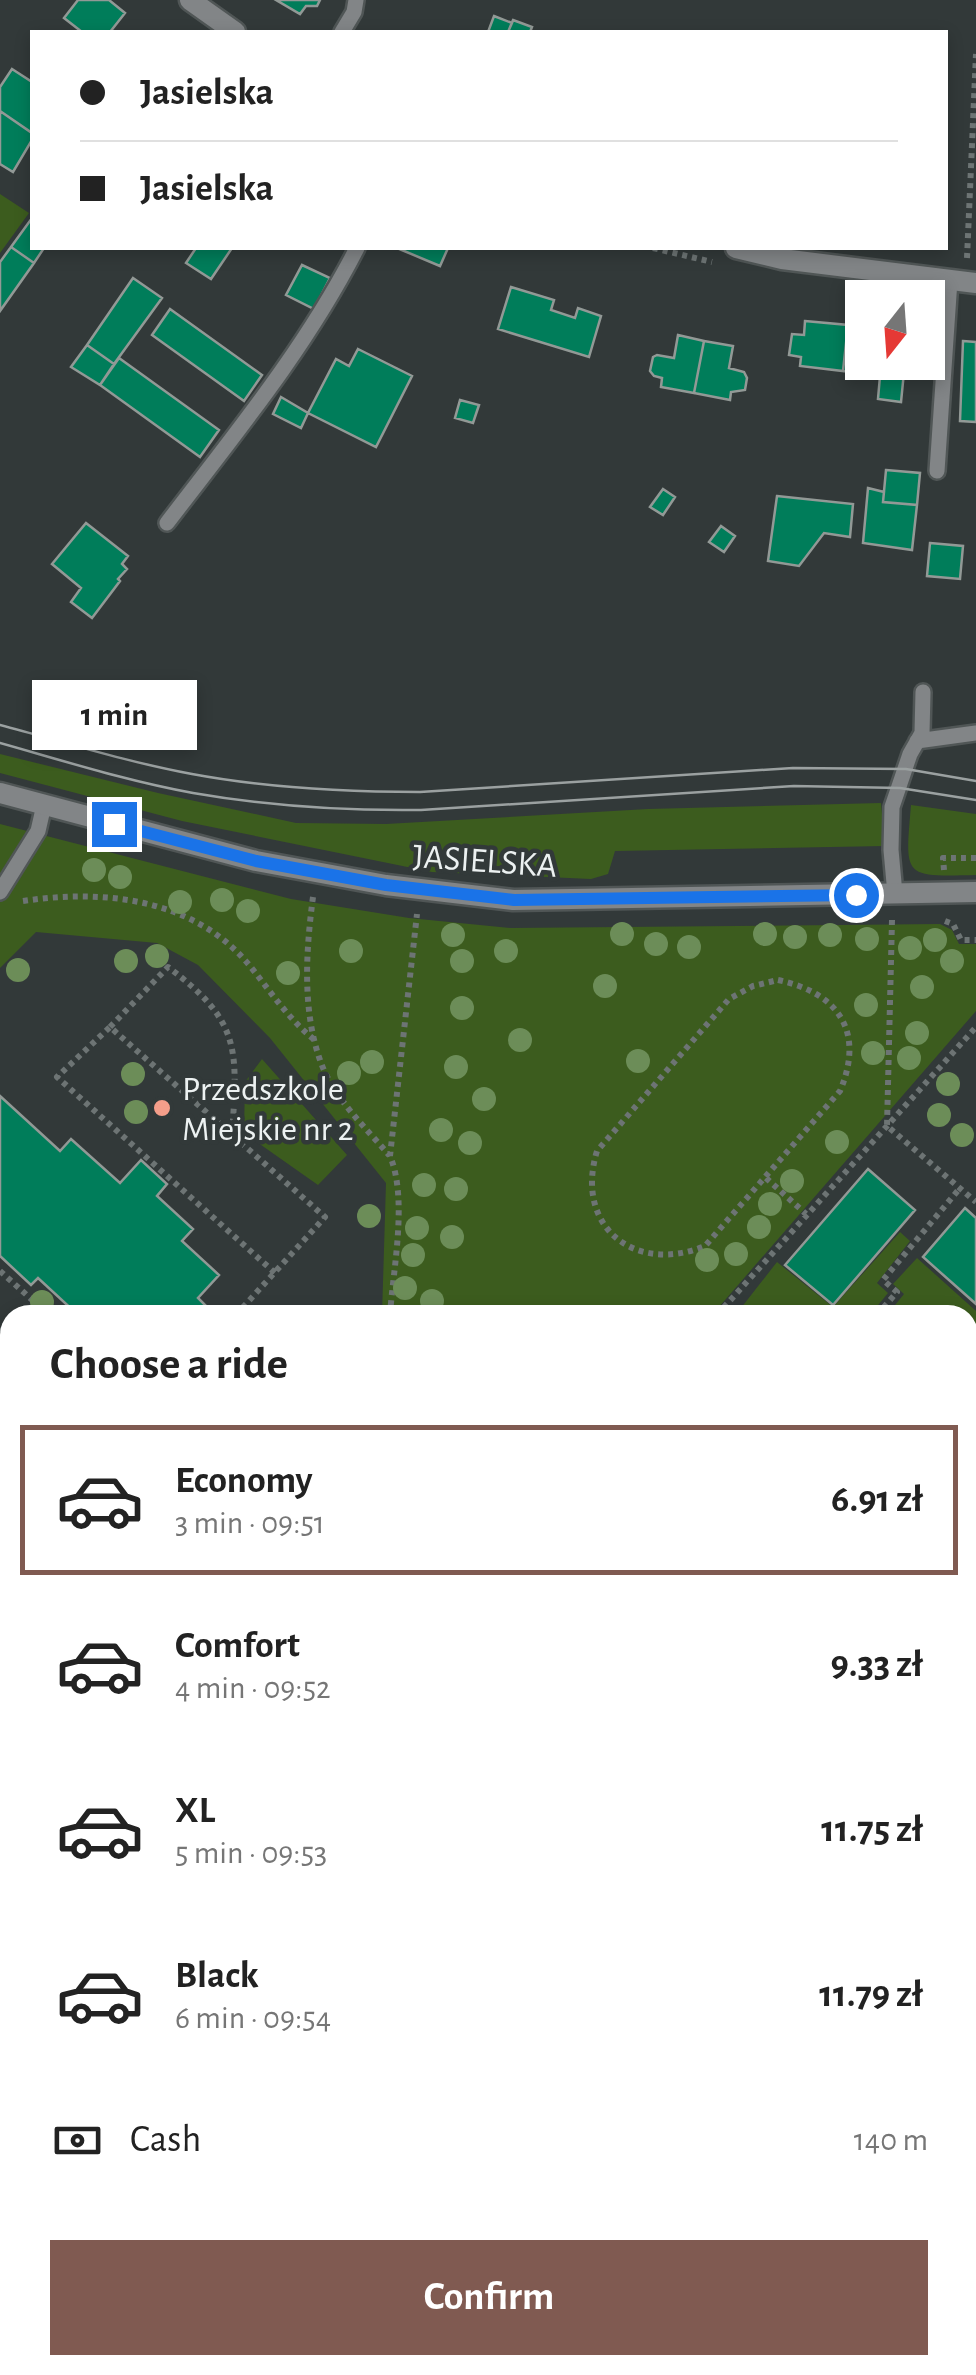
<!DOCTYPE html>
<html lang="en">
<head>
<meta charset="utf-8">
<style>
	body { margin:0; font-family:"Alegreya Sans",sans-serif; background:#f2f2f2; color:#222; height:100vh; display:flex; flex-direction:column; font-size:38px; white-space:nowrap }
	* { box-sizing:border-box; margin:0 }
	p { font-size:32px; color:#767676 }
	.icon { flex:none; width:55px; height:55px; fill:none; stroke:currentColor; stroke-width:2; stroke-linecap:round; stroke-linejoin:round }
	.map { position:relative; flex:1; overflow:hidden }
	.side { position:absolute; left:0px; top:1305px; width:978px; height:1070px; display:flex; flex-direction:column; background:#fff; border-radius:30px 30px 0 0; box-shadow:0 5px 15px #0003 }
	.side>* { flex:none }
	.banner { position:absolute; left:30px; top:30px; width:918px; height:220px; border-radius:0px; box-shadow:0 5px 15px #0003; display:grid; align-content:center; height:220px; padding:0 50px; background:#fff }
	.needle { width:65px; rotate:197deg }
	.tools { position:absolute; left:845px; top:280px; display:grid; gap:20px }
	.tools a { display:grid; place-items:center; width:100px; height:100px; border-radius:0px; background:#fff; box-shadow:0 5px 15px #0003; font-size:50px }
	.end { position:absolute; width:45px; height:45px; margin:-22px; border:12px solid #1a73e8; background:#fff; box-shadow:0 0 0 5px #fff }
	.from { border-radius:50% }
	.bubble { position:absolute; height:70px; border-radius:0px; background:#fff; box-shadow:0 5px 15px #0003; font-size:32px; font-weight:600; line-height:70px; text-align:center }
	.banner b { display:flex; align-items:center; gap:35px; height:95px; font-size:38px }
	.banner b+b { border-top:2px solid #e0e0e0 }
	.banner i { width:25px; height:25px; background:#222 }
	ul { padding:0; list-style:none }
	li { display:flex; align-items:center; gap:30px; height:150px; margin:0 20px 15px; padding:0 30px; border:5px solid transparent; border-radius:0px }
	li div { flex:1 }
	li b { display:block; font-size:38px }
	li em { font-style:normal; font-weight:600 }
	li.on { border-color:#805a51 }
	li>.icon { width:90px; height:90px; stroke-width:1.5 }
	h2 { padding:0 50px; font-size:45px; line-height:120px }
	.pay { display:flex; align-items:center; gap:25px; height:110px; padding:0 50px; font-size:38px }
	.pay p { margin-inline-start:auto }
	.action { display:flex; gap:20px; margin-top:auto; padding:20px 50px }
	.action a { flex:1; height:115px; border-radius:0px; background:#805a51; color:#fff; font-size:40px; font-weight:600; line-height:115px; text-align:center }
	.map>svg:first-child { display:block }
	.green { fill:#3c5c1e }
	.building { fill:#007d5a; stroke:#929996; stroke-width:2.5 }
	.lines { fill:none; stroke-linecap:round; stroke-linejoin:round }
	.service-casing { stroke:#505656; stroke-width:20 }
	.minor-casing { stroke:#505656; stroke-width:25 }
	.path { stroke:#6d7474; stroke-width:6; stroke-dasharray:5 5; stroke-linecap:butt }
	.service { stroke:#828587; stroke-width:15 }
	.minor { stroke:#828587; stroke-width:20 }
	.tram { stroke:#9ba1a1; stroke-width:2.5 }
	.tree { fill:#6c8d58 }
	.route { stroke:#1a73e8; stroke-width:12 }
	.poi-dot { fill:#f49e8a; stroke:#323939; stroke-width:4 }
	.labels { text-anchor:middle; stroke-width:9; stroke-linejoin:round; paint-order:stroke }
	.street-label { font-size:35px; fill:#ecf1f1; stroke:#323939 }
	.poi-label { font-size:35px; fill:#ecf1f1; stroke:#323939; text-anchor:start }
</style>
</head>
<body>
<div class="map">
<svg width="976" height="2375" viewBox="0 0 976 2375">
	<rect width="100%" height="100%" fill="#323939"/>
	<path class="green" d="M0 194 29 213 0 253Z
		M0 754 158 793 296 823 386 824 648 809 881 803 885 846 615 851 608 874 591 879 432 872 182 821 0 773Z
		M911 805 976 814V875C902 877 905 877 911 805Z
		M0 824 291 899 409 918 511 928 940 924 952 930 959 944H976V1011L712 1315H382L386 1183 270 1038 198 965 157 943 36 932 0 968Z
		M262 1059 347 1155 318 1185 244 1133 245 1082Z
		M900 1232 910 1241 877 1283 888 1293 870 1315H749L741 1308 777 1262 833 1307Z
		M917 1258 976 1311V1371L968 1364V1315H887L904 1294 893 1284Z
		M976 2213V2375H967L968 2224Z
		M10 2307V2365H294L285 2375H0V2318Z
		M426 2365 696 2367 728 2365 719 2375H418Z
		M842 2365H931L933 2373 833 2375Z"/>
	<path class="building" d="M78 0H109L125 13 110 32H82L64 18Z
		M276 0H320L317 6H306L300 14Z
		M494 16 512 23 508 32H488Z
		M513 20 532 27 530 32H508Z
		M12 69 32 82V133L0 111V87Z
		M0 111 32 133V140L13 172 0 164Z
		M32 218V248H44L34 263 11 247Z
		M11 247 34 263 0 311V262Z
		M196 248H232L211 279 186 263Z
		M397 248H448L440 266Z
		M302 265 330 278 314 309 286 295Z
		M133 278 162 298 114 364 87 345Z
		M511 287 554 300 551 310 575 318 578 308 601 316 589 357 498 329Z
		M170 309 262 375 244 401 152 335Z
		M805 321 848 325 843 371 800 366 801 357 789 355 792 334 804 335Z
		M848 325 862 327V362H905L901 402 878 399 880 376 843 371Z
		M678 335 704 341 694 393 661 387 662 378 654 376 650 371 653 357 657 355 674 358Z
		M704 341 733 346 729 368 744 372 747 378 745 390 731 392 730 400 694 393Z
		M963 341 976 342V422L960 421Z
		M87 345 114 364 100 385 71 367Z
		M358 349 412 376 376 447 308 413 336 359 349 366Z
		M119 358 219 430 200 457 100 385Z
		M281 397 308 413 301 428 273 414Z
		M460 400 479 405 473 423 455 418Z
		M886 470 920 473 917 505 883 502Z
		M868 488 884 492 883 502 917 505 912 550 863 543Z
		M663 489 675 497 663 515 650 507Z
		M777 496 853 504 850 537 824 533 799 566 768 561Z
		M86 523 128 556 122 564 127 569 118 579 120 581 92 618 71 602 81 588 52 564Z
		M721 526 735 536 724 552 709 542Z
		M930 543 963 546 960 579 927 576Z
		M0 1096 60 1151 71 1139 120 1183 141 1160 167 1184 157 1196 193 1229 182 1241 219 1275 198 1298 215 1315H78L38 1278 31 1285 0 1256Z
		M868 1169 915 1210 833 1305 785 1265Z
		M965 1208 976 1218V1304L923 1257Z
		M0 1375 10 1396V1516L0 1517Z
		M976 1497V1582L968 1575V1507Z
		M968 1872 976 1879V1964L968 1956Z
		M10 1980V2010L0 2001V1992Z
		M976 2066V2096L968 2089V2076Z
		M0 2100 10 2108V2192L0 2183Z
		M968 2113 974 2118 976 2116V2179L968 2189Z
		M0 2212 10 2222V2279L0 2290Z
		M330 2365H416L407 2375H337L328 2367Z
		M727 2365H755L766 2375H718Z"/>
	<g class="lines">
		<defs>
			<path id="service" d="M342 32 354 12 356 0
				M937 471 950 280
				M167 523C235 434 306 348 357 248
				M917 741 976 733
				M0 892 38 831 44 805
				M895 894 891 850 892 807 910 754 922 733 923 692"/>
			<path id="minor" d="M190 0 235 32
				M736 248 782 259 976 283
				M0 793 256 861 386 885 513 900 976 892
				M0 1605H10
				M0 1624 10 1754
				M968 1668 976 1682
				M941 2375 943 2365"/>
		</defs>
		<use href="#service" class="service-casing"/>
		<use href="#minor" class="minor-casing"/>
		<path class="path" d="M653 248 712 262
			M967 258 976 54
			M944 870 943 858H976
			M313 897C306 950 302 1009 320 1060 332 1096 365 1127 389 1155
			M23 901C104 889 194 898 250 966 271 992 289 1020 316 1041
			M892 920 887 1126 976 1202
			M945 921 953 924 961 940H976
			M778 980C839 993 865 1032 840 1091L705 1246C634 1275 574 1226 597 1151L729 999 753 986Z
			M110 1027 168 967C240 1021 238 1048 232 1134
			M766 1178 806 1214
			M0 1271 49 1315
			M724 1306 734 1315
			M66 1315 71 1309
			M236 1315 325 1217 110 1027 57 1077 275 1273
			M390 1315C393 1269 408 1199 390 1156L417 914
			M717 1315 976 1027
			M877 1315 897 1292 883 1280 960 1188
			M0 1328 10 1337
			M968 1367 976 1375
			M968 1418 976 1409
			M968 1435 976 1442
			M968 1634 976 1624
			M968 1802 976 1810
			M968 1852 976 1859
			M0 1974 10 1963
			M968 1984 976 1983
			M0 2013 10 2022
			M0 2054 10 2063
			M968 2215 976 2205
			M968 2296 976 2298
			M0 2308 10 2297
			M968 2352 976 2358
			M226 2365V2375
			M306 2365 317 2375
			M472 2365 478 2375
			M547 2365V2375
			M650 2365 654 2375
			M833 2365 849 2375
			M294 2375 302 2365
			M571 2375 574 2365
			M674 2375 690 2365
			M821 2375 830 2365"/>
		<use href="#service" class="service"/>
		<use href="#minor" class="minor"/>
		<path class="tram" d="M0 725C64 742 127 762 192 774 267 788 344 792 420 792L793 768 906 769 976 781
			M0 743C64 761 127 781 193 793 268 806 344 811 421 810L794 786 900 788 976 800"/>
	</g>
	<g class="tree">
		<circle cx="94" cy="870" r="12"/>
		<circle cx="120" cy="877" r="12"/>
		<circle cx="222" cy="900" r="12"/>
		<circle cx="180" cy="902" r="12"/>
		<circle cx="248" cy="911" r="12"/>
		<circle cx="622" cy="934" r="12"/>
		<circle cx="765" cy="934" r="12"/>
		<circle cx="453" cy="935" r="12"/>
		<circle cx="830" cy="935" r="12"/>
		<circle cx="795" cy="937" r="12"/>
		<circle cx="867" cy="939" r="12"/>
		<circle cx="935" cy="940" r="12"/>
		<circle cx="656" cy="944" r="12"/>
		<circle cx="689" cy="947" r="12"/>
		<circle cx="910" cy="948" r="12"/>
		<circle cx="351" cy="951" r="12"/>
		<circle cx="506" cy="951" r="12"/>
		<circle cx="157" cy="956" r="12"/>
		<circle cx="126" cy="961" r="12"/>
		<circle cx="462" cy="961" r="12"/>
		<circle cx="952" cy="961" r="12"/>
		<circle cx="18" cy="970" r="12"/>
		<circle cx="288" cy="973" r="12"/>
		<circle cx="605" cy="986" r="12"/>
		<circle cx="922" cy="987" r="12"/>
		<circle cx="866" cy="1005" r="12"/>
		<circle cx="462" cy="1008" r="12"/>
		<circle cx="917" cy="1033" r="12"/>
		<circle cx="520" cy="1040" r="12"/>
		<circle cx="873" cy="1053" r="12"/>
		<circle cx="909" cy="1058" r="12"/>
		<circle cx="638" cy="1061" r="12"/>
		<circle cx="372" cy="1062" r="12"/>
		<circle cx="456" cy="1067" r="12"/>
		<circle cx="349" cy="1073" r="12"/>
		<circle cx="133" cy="1074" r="12"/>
		<circle cx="948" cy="1084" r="12"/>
		<circle cx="484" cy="1099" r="12"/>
		<circle cx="136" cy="1112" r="12"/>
		<circle cx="939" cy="1115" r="12"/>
		<circle cx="441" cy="1130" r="12"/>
		<circle cx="962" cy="1135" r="12"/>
		<circle cx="837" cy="1142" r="12"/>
		<circle cx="470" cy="1143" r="12"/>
		<circle cx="792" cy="1181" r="12"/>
		<circle cx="424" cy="1185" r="12"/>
		<circle cx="456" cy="1189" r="12"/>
		<circle cx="770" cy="1204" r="12"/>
		<circle cx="369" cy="1216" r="12"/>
		<circle cx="759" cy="1227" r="12"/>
		<circle cx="417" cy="1228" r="12"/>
		<circle cx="452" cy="1237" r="12"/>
		<circle cx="736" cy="1254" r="12"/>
		<circle cx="413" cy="1255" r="12"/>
		<circle cx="707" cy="1260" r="12"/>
		<circle cx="405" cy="1288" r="12"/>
		<circle cx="432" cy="1301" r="12"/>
		<circle cx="42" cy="1302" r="12"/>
	</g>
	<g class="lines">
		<path class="route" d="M114 824 256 861 386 885 514 900 856 895"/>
	</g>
	<circle class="poi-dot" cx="162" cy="1108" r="10"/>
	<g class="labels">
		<g class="street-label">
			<text transform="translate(485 860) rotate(4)" y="12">JASIELSKA</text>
		</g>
		<g class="poi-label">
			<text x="182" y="1100">Przedszkole<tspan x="182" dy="40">Miejskie nr 2</tspan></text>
		</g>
	</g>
</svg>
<div class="tools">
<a><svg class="needle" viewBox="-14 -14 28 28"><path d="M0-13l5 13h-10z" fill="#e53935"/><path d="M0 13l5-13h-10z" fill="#767676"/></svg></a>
</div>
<i class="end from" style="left:856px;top:895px"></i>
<i class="end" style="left:114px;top:824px"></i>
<div class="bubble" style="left:32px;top:680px;width:165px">1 min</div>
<div class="banner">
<b><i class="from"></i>Jasielska</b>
<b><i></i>Jasielska</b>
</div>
<section class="side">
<h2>Choose a ride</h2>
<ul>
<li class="on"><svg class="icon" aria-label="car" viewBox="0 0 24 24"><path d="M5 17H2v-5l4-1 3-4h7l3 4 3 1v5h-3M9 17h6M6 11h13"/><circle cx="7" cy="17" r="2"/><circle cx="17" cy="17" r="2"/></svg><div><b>Economy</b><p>3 min · 09:51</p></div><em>6.91 zł</em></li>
<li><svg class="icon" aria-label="car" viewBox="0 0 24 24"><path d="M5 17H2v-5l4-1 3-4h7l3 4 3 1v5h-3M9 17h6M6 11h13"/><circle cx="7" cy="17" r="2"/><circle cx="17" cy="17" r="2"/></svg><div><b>Comfort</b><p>4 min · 09:52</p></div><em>9.33 zł</em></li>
<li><svg class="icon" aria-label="car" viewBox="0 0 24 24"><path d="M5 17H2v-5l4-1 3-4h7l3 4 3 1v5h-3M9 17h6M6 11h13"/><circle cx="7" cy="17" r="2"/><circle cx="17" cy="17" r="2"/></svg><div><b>XL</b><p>5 min · 09:53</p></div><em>11.75 zł</em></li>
<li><svg class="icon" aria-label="car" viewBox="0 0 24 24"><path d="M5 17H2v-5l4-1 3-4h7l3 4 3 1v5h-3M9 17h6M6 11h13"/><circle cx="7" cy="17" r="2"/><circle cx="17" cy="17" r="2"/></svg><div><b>Black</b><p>6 min · 09:54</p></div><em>11.79 zł</em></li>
</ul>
<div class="pay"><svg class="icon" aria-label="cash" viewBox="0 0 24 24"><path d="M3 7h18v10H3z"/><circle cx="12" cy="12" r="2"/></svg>Cash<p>140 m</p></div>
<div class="action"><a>Confirm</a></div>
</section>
</div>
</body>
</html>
